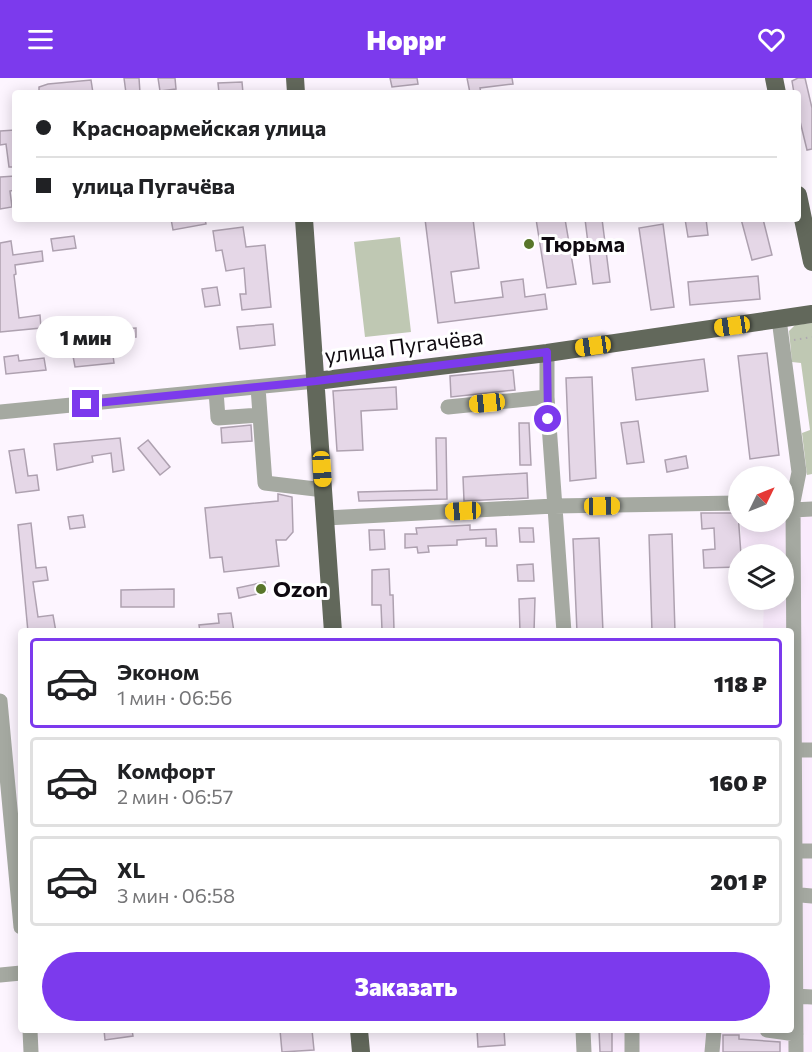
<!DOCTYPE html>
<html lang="ru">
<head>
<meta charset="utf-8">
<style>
	body { margin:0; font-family:Commissioner,sans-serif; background:#f6f6f6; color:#202124; height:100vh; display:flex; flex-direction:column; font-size:22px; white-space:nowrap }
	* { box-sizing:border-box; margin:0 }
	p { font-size:20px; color:#757577 }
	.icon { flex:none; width:33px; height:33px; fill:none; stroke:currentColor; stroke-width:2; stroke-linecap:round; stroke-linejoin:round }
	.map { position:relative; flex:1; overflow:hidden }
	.panel { position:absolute; left:18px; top:550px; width:776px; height:405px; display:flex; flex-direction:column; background:#fff; border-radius:6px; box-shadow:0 3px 15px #0003 }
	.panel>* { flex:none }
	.banner { position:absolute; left:12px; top:12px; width:789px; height:132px; border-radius:6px; box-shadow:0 3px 15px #0003; display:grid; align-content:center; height:132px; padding:0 24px; background:#fff }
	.needle { width:39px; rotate:47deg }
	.controls { position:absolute; left:728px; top:388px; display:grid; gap:12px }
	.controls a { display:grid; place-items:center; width:66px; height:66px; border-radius:50%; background:#fff; box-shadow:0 3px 15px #0003; font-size:30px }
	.end { position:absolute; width:27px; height:27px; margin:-14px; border:8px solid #7c3aed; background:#fff; box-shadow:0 0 0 3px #fff }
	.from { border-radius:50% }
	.bubble { position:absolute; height:42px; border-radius:21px; background:#fff; box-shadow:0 3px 15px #0003; font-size:20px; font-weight:800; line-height:42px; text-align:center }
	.car { position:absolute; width:18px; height:36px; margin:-18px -9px; border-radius:8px; box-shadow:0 0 4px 2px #0007; background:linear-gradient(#f5c518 24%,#345 0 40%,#f5c518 0 76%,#345 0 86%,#f5c518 0) }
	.banner b { display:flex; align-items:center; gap:21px; height:57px; font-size:22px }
	.banner b+b { border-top:2px solid #e0e0e0 }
	.banner i { width:15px; height:15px; background:#202124 }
	ul { padding:10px 0 0; list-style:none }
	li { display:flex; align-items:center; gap:18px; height:90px; margin:0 12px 9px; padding:0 12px; border:3px solid #e0e0e0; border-radius:6px }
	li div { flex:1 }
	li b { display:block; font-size:22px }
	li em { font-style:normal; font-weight:800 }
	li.selected { border-color:#7c3aed }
	li>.icon { width:54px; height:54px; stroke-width:1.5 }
	.action { display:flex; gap:12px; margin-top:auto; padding:12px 24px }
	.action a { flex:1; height:69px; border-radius:36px; background:#7c3aed; color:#fff; font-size:24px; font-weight:800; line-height:69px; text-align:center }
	header { display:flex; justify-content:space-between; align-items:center; height:78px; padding:0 24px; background:#7c3aed; color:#fff; font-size:27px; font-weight:800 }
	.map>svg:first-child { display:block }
	.built { fill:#faebfd }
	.green { fill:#bfc8b3 }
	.building { fill:#e5d7e7; stroke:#aea1b0; stroke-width:1.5 }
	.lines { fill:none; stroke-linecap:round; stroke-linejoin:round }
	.path { stroke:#afa8b1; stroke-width:2; stroke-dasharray:1.5 4.5; stroke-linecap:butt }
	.minor { stroke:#a5a9a1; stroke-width:15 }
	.major { stroke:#62685b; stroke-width:18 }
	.route { stroke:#7c3aed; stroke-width:8 }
	.poi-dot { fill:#59762b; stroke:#fff; stroke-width:2 }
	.labels { text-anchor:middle; stroke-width:6; stroke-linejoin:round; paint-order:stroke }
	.poi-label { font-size:22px; font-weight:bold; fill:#0f0a10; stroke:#fff; text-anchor:start }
	.street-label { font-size:22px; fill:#0f0a10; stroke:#fff }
</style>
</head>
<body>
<header><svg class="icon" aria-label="menu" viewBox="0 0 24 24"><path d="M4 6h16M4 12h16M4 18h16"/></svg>Hoppr<svg class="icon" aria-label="heart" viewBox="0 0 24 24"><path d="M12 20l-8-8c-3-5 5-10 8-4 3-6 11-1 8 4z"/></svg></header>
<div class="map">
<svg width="812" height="974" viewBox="0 0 812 974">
	<rect width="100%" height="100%" fill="#fdf5ff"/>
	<path class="built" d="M783 433 784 436 812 437V974H612V953L790 952V554L763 553 764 522H783V477H750V471L741 470V444H783Z"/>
	<path class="green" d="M400 159 411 254 365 259 354 164Z
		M812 245V396L807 397 802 355 810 352 801 285 792 284 789 253 795 247Z"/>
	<path class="building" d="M124 0H139L140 15H126Z
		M158 0H175L176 11 160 13Z
		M390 0H417L418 6 392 9Z
		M467 0H512L513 6 480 10 481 15H470Z
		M798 0H805L812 30V71L807 72 798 35V15H794L792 3Z
		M91 2 93 15H39V9L48 6Z
		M242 4 243 15H219L218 5Z
		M15 52V89H9L6 66 0 67V53Z
		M15 98V112L10 113 12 129 0 131V99Z
		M171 141H205L206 146 173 152Z
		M425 141H473L479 190 451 194 455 225 503 219 501 204 523 201 525 219 545 216 547 231 438 245Z
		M536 141H565L576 206 547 210Z
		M585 141H602L610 204 593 206Z
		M685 141H706L708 157 688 159Z
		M741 141H763L772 177 752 182Z
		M663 146 674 229 651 232 639 150Z
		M243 149 246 169 265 167 271 229 242 232 240 216H246L244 190 226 193 222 172 216 173 213 153Z
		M74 158 76 170 53 173 51 161Z
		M11 163 13 177 42 173 43 183 15 187 16 196 14 197 19 240 40 237 41 250 0 254V165Z
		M758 198 760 221 690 227 688 204Z
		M217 209 220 227 205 229 202 211Z
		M273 246 275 267 240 271 237 249Z
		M136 250V259L116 260V251Z
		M112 270 114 285 75 289 73 278Z
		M767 275 779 377 750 381 738 278Z
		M18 277 19 283 44 280 46 292 6 296 4 279Z
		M704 281 708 313 636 322 632 290Z
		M513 292 515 312 451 319 450 298Z
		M592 299 596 400 570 403 566 300Z
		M396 309 397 331 361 333 363 372 337 373 333 313Z
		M638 343 644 384 627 386 621 345Z
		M519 345H529L531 387H520Z
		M251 347 252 363 222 365 221 350Z
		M120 360 124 392 113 394 111 375 92 378 93 384 57 392 54 366Z
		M436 360H446L447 421 359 423 358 414 437 412Z
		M148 362 170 389 160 397 138 370Z
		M24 371 28 398 37 397 39 412 16 415 9 373Z
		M686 378 688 390 667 394 665 382Z
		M527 395 528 420 464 423 463 399Z
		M278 416 292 419 293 454 286 462H276L279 488 224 494 222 479 210 480 205 430 278 423Z
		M701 435H738L741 477H738V489L704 490 703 472 715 471 714 450 702 451Z
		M83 437 85 449 70 451 68 439Z
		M31 445 36 490 46 489 48 502 33 504 38 539 53 537 56 554H28L18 447Z
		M470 447V452L496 451 497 468H486V460L457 462V467L428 468 429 474 418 475 417 469 405 470V456H417L416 450Z
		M519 450H533L534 464H520Z
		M369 452H384L385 471 370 472Z
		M672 456 675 554H652L649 457Z
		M599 460 603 554H577L573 461Z
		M533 486 534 503H518L517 487Z
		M389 491 390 517H393L394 552H382L381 527H372V492Z
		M265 504 267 514 239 520 237 510Z
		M174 511V529H121V512Z
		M535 520 534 554H520L519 521Z
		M231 535 234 554H200L199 547 219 545 218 536Z
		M104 952H132L133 958 105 962Z
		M280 952H312L314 972 282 974Z
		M477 952H504L505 967 478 969Z
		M599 952H612V974H600Z
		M723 957H739V961L780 964V974H723Z"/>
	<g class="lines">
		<path class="path" d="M794 262 812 259"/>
		<path class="minor" d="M779 241 799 394 793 424 796 974
			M547 275V319L564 554
			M216 313 218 340 260 337 258 309
			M448 329 547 319
			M0 334 316 303
			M260 337 265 405 324 412
			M793 432 812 431
			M326 440 554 428 738 425
			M0 623 21 849
			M790 672H812
			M795 773H812
			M790 816 812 818
			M0 897 21 895
			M795 918 812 919
			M30 952 31 974
			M583 952 584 974
			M632 952V974
			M767 952 796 956
			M712 974 714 952"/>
		<path class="major" d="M295 0 296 15
			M774 0 777 15
			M798 117 812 184
			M304 141 333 554
			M316 303 547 275 812 236
			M359 952 361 974"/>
	</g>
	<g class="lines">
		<path class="route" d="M86 326 316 303 547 274 548 341"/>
	</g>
	<g class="poi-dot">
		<circle cx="529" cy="166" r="6"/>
		<circle cx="261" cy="511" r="6"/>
	</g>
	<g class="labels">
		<g class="poi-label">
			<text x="541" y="174">Тюрьма</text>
			<text x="273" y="519">Ozon</text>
		</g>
		<g class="street-label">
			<text transform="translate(404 268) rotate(-7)" y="8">улица Пугачёва</text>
		</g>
	</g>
</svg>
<div class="controls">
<a><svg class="needle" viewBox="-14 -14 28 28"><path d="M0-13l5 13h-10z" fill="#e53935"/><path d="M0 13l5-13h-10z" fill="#757577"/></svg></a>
<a><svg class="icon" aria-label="layers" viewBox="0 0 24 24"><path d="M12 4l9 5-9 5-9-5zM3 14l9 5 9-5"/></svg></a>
</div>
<i class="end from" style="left:548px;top:341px"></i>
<i class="end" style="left:86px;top:326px"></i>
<div class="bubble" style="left:36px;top:238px;width:99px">1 мин</div>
<i class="car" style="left:732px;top:248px;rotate:262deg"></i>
<i class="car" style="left:593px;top:268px;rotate:262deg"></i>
<i class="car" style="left:487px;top:325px;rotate:264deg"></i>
<i class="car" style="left:322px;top:391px;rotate:176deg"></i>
<i class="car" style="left:602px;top:428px;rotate:89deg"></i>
<i class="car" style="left:463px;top:433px;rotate:267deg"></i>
<div class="banner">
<b><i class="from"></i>Красноармейская улица</b>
<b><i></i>улица Пугачёва</b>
</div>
<section class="panel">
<ul>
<li class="selected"><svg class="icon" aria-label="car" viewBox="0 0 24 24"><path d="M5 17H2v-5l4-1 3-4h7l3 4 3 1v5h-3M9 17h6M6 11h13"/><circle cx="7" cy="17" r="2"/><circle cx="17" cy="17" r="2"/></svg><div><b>Эконом</b><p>1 мин · 06:56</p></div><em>118 ₽</em></li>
<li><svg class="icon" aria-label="car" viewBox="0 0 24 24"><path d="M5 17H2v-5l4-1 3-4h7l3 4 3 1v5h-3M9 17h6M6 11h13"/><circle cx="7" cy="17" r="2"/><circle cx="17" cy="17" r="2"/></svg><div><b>Комфорт</b><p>2 мин · 06:57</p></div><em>160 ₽</em></li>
<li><svg class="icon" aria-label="car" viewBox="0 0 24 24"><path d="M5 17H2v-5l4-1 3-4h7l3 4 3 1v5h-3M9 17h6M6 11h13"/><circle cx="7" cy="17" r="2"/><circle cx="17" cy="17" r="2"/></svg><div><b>XL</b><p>3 мин · 06:58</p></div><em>201 ₽</em></li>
</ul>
<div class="action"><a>Заказать</a></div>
</section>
</div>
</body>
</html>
